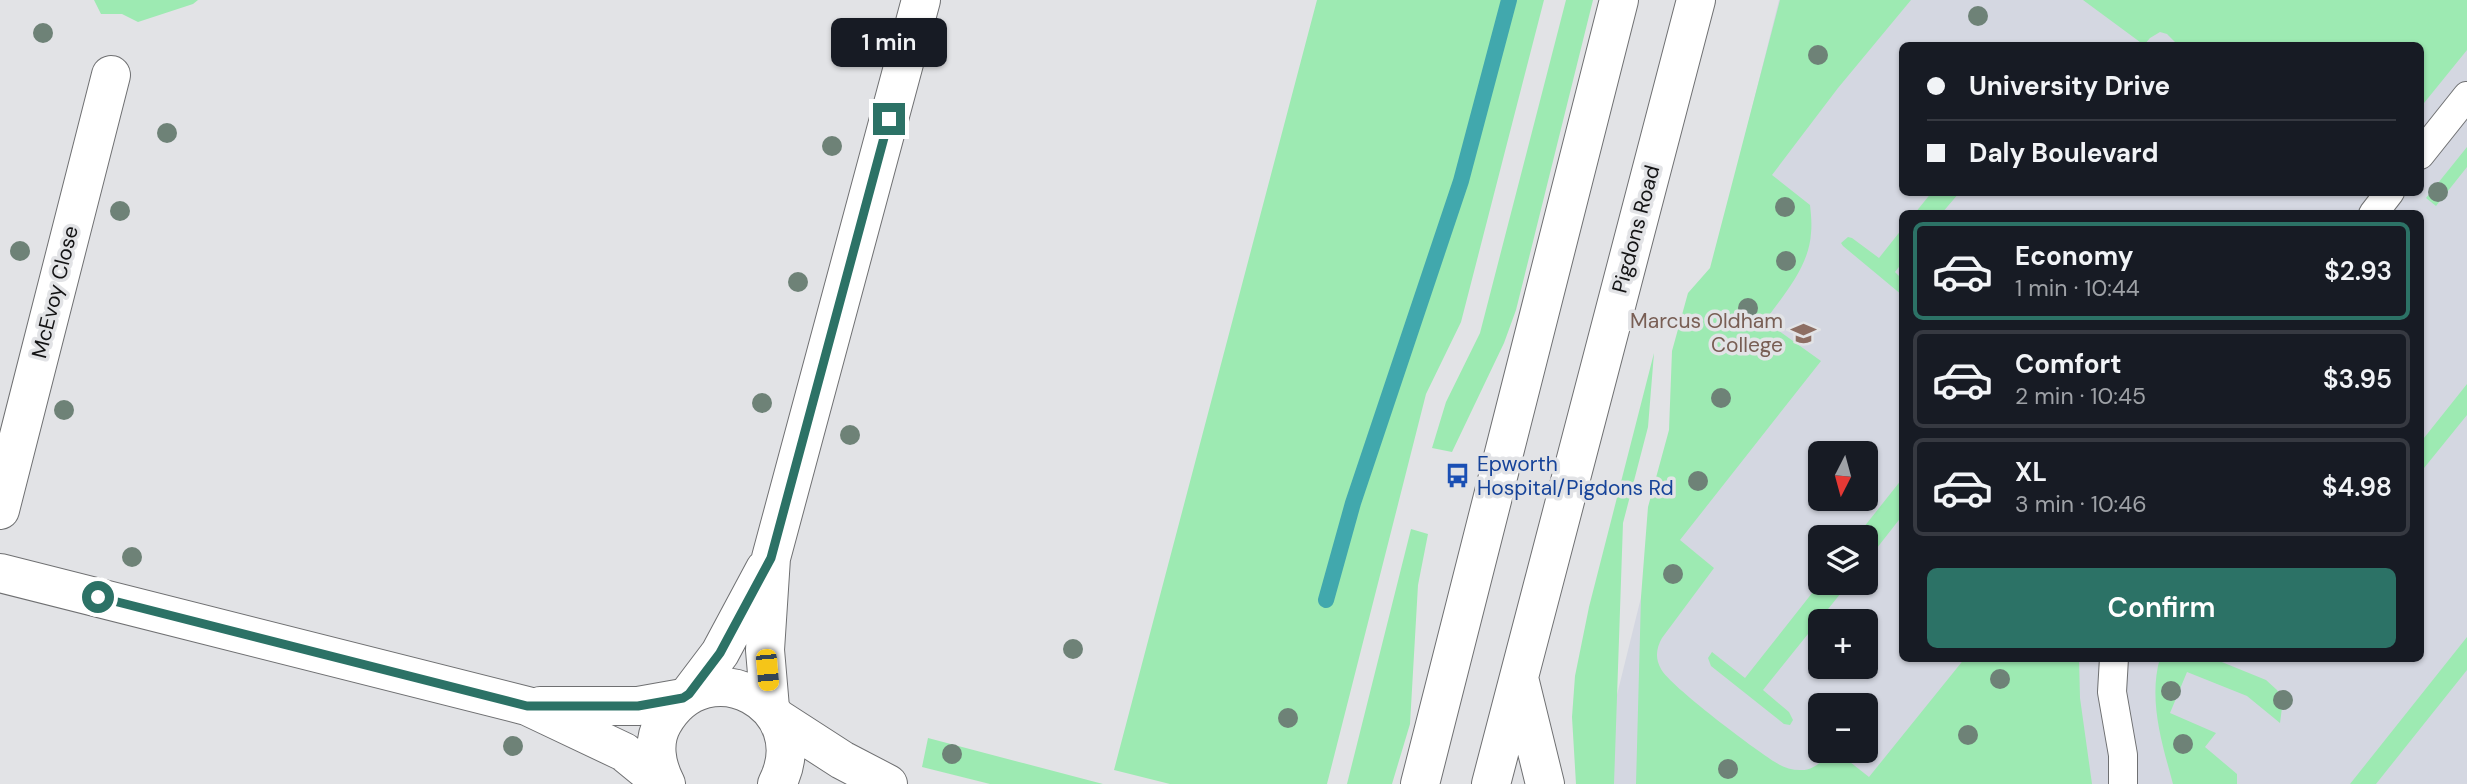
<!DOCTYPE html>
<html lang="en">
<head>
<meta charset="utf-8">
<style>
	body { margin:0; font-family:"DM Sans",sans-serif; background:#242831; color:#f1f3f6; height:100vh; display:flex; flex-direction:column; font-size:26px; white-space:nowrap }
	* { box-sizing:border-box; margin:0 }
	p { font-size:23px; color:#9ea1a6 }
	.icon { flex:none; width:38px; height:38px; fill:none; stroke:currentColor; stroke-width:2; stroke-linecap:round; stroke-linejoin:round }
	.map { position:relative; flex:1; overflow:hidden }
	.panel { position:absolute; left:1899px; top:210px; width:525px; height:452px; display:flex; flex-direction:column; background:#171b24; border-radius:10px; box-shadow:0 2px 5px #0004 }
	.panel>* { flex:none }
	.top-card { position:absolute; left:1899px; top:42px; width:525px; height:154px; border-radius:10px; box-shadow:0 2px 5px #0004; display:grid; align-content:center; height:154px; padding:0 28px; background:#171b24 }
	.needle { width:46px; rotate:186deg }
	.buttons { position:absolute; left:1808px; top:441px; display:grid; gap:14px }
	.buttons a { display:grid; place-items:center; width:70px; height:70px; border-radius:10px; background:#171b24; box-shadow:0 2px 5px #0004; font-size:35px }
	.end { position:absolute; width:32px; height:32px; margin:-16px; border:9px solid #2c7266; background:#fff; box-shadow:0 0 0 4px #fff }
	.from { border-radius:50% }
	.bubble { position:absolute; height:49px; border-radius:10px; background:#171b24; box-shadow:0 2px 5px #0004; font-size:23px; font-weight:600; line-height:49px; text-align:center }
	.car { position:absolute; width:21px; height:42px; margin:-21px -10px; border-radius:9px; box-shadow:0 0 5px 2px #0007; background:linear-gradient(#f5c518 24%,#345 0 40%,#f5c518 0 76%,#345 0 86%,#f5c518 0) }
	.top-card b { display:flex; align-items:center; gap:24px; height:66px; font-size:26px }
	.top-card b+b { border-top:2px solid #363941 }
	.top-card i { width:18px; height:18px; background:#f1f3f6 }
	ul { padding:12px 0 0; list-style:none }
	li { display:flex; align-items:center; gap:21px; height:98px; margin:0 14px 10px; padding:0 14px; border:4px solid #363941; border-radius:10px }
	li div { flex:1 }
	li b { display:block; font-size:26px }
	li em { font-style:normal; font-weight:600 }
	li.selected { border-color:#2c7266 }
	li>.icon { width:63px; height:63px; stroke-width:1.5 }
	.action { display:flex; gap:14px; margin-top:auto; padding:14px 28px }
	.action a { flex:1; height:80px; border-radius:10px; background:#2c7266; color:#fff; font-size:28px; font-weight:600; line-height:80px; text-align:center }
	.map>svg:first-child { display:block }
	.built { fill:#d4d7e1; fill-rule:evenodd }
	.green { fill:#9deab2 }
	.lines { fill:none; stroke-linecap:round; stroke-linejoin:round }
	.stream { stroke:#41a8ad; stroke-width:16 }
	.service-casing { stroke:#6f7072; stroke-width:30 }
	.minor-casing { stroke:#6f7072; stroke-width:40 }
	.tertiary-casing { stroke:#6f7072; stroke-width:40 }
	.service { stroke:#fff; stroke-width:28 }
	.minor { stroke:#fff; stroke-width:38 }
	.tertiary { stroke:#fff; stroke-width:38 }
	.tree { fill:#6e8277 }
	.route { stroke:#2c7266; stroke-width:9 }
	.labels { text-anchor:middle; stroke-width:7; stroke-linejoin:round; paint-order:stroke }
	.street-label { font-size:21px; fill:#141415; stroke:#e2e3e6 }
	.education-label { font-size:21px; fill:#785e54; stroke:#e2e3e6; text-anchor:end }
	.transit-label { font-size:21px; fill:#164399; stroke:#e2e3e6; text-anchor:start }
</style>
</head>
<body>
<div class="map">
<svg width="2467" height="784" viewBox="0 0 2467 784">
	<rect width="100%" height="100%" fill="#e2e3e6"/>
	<path class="built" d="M1779 0H2467V784H1595L1650 561 1652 508ZM1902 46H2420V192H1902ZM1902 214H2420V658H1902ZM1820 453H1866V499H1820ZM1820 537H1866V583H1820ZM1820 621H1866V667H1820ZM1820 705H1866V751H1820Z"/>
	<path class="green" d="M94 0H198L193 4 138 22 122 14H101Z
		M1317 0H1544L1461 322 1426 394 1327 784H1170L1114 770Z
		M1566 0H1593L1516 310 1504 343 1452 452 1432 448 1446 402 1480 333Z
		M1780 0H1911L1838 88 1772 175 1810 205C1811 214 1812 224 1811 233 1809 267 1784 294 1765 321L1821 361 1680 540 1714 568 1662 638C1656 649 1655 658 1661 669 1670 686 1754 749 1775 762 1782 767 1791 770 1800 770 1814 771 1823 760 1831 751H1836L1869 777 1965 658H2079L2080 698 2092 784H1636L1641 597 1648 507 1669 430 1672 351 1688 293 1710 268Z
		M2083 0H2467V50L2420 108V46L2178 45 2167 34 2160 32 2150 38 2144 45Z
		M2467 147V167L2436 206 2426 198Z
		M1932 192H1959V193L1942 213H1915Z
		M1902 229V263L1895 272 1902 279V295L1843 246 1841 243 1848 237 1852 238 1879 258Z
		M1654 353 1648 427 1623 523 1614 784H1576L1572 717 1575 676 1589 607Z
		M2467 384V415L2420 473V443Z
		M1902 479V516L1866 562V537H1856Z
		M1411 529 1428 534 1418 585 1410 724 1392 784H1347Z
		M1820 583H1849L1763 690 1789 712 1793 720 1790 725 1784 724 1711 666 1708 658 1712 652 1745 678Z
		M2467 637V670L2376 784H2350Z
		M2160 658H2212L2266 680 2277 690 2283 700 2280 723 2247 696 2187 672 2170 713 2216 733 2205 747 2237 774V784H2173C2162 743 2148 700 2160 658Z
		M928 738 1103 784H990L922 767Z"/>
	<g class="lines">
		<path class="stream" d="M1326 600 1353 503 1461 181 1509 0"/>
		<defs>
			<path id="service" d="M2420 155 2467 96
				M2373 214 2390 192
				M2114 658 2112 692 2123 755V784"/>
			<path id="minor" d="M0 510 111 75
				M0 573 527 706 624 752 663 784
				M689 694 720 653 765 569
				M540 706H638L683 698
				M770 708 765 650 771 558 921 0
				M777 718 842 760 888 784
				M666 784C656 765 652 742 663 723 707 646 817 705 777 784"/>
			<path id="tertiary" d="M1520 682 1545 784
				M1420 784 1619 0
				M1491 784 1696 0"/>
		</defs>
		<use href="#service" class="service-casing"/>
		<use href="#minor" class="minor-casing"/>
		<use href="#tertiary" class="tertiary-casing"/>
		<use href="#service" class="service"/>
		<use href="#minor" class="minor"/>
		<use href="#tertiary" class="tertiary"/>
	</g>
	<g class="tree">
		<circle cx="1978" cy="16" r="10"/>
		<circle cx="43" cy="33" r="10"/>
		<circle cx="1818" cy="55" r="10"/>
		<circle cx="167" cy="133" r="10"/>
		<circle cx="832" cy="146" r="10"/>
		<circle cx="2438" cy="192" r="10"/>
		<circle cx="1785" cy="207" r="10"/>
		<circle cx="120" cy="211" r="10"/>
		<circle cx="20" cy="251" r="10"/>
		<circle cx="1786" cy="261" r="10"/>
		<circle cx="798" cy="282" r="10"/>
		<circle cx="1748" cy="308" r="10"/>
		<circle cx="1721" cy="398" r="10"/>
		<circle cx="762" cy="403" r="10"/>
		<circle cx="64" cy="410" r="10"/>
		<circle cx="850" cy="435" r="10"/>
		<circle cx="1698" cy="481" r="10"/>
		<circle cx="132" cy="557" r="10"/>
		<circle cx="1673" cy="574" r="10"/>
		<circle cx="1073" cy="649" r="10"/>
		<circle cx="2000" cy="679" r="10"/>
		<circle cx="2171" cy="691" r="10"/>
		<circle cx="2283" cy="700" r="10"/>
		<circle cx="1288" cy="718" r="10"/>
		<circle cx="1968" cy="735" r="10"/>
		<circle cx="2183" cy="744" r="10"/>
		<circle cx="513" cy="746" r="10"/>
		<circle cx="952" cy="754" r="10"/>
		<circle cx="1728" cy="769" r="10"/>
	</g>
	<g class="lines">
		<path class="route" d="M98 597 527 706H638L683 698 689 694 720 653 771 558 889 119"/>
	</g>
	<defs>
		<symbol id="university-bare" viewBox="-9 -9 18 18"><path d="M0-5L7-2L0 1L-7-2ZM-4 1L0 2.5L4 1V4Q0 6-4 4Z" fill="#8d6e63" stroke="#e2e3e6" stroke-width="2.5" paint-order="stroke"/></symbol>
		<symbol id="bus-bare" viewBox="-9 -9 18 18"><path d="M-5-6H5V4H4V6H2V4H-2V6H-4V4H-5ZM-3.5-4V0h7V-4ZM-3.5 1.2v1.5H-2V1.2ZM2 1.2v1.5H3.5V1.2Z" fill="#1a4fb4" stroke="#e2e3e6" stroke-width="2.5" paint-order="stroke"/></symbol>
	</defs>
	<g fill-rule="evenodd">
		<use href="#university-bare" x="1786" y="316" width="35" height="35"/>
		<use href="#bus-bare" x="1440" y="458" width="35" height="35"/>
	</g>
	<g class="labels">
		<g class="street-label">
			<text transform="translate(1636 229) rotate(-75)" y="7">Pigdons Road</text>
			<text transform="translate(55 292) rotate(-76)" y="7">McEvoy Close</text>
		</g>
		<g class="education-label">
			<text x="1783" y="328">Marcus Oldham<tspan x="1783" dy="24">College</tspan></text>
		</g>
		<g class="transit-label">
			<text x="1477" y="471">Epworth<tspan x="1477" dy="24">Hospital/Pigdons Rd</tspan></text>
		</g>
	</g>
</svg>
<div class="buttons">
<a><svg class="needle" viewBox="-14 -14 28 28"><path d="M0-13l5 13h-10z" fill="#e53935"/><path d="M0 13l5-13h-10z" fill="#9ea1a6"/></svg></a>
<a><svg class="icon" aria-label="layers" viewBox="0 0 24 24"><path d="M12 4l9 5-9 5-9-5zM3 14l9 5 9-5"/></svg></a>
<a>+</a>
<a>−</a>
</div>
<i class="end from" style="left:98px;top:597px"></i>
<i class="end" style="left:889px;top:119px"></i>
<div class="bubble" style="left:831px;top:18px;width:116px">1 min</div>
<i class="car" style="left:767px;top:670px;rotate:175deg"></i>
<div class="top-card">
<b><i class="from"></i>University Drive</b>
<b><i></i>Daly Boulevard</b>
</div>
<section class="panel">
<ul>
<li class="selected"><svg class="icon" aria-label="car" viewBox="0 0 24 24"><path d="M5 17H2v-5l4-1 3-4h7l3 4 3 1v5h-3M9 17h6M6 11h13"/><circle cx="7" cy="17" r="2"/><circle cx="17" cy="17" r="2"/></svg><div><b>Economy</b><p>1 min · 10:44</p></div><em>$2.93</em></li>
<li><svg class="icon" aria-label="car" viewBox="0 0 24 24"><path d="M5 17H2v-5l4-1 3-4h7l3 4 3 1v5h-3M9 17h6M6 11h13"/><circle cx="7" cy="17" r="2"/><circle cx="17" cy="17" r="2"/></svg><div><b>Comfort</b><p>2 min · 10:45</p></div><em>$3.95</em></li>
<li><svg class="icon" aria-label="car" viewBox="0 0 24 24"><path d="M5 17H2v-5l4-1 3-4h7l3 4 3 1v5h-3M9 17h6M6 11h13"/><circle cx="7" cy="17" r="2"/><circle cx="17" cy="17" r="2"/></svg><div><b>XL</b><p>3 min · 10:46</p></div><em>$4.98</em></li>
</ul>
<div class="action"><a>Confirm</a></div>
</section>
</div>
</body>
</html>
